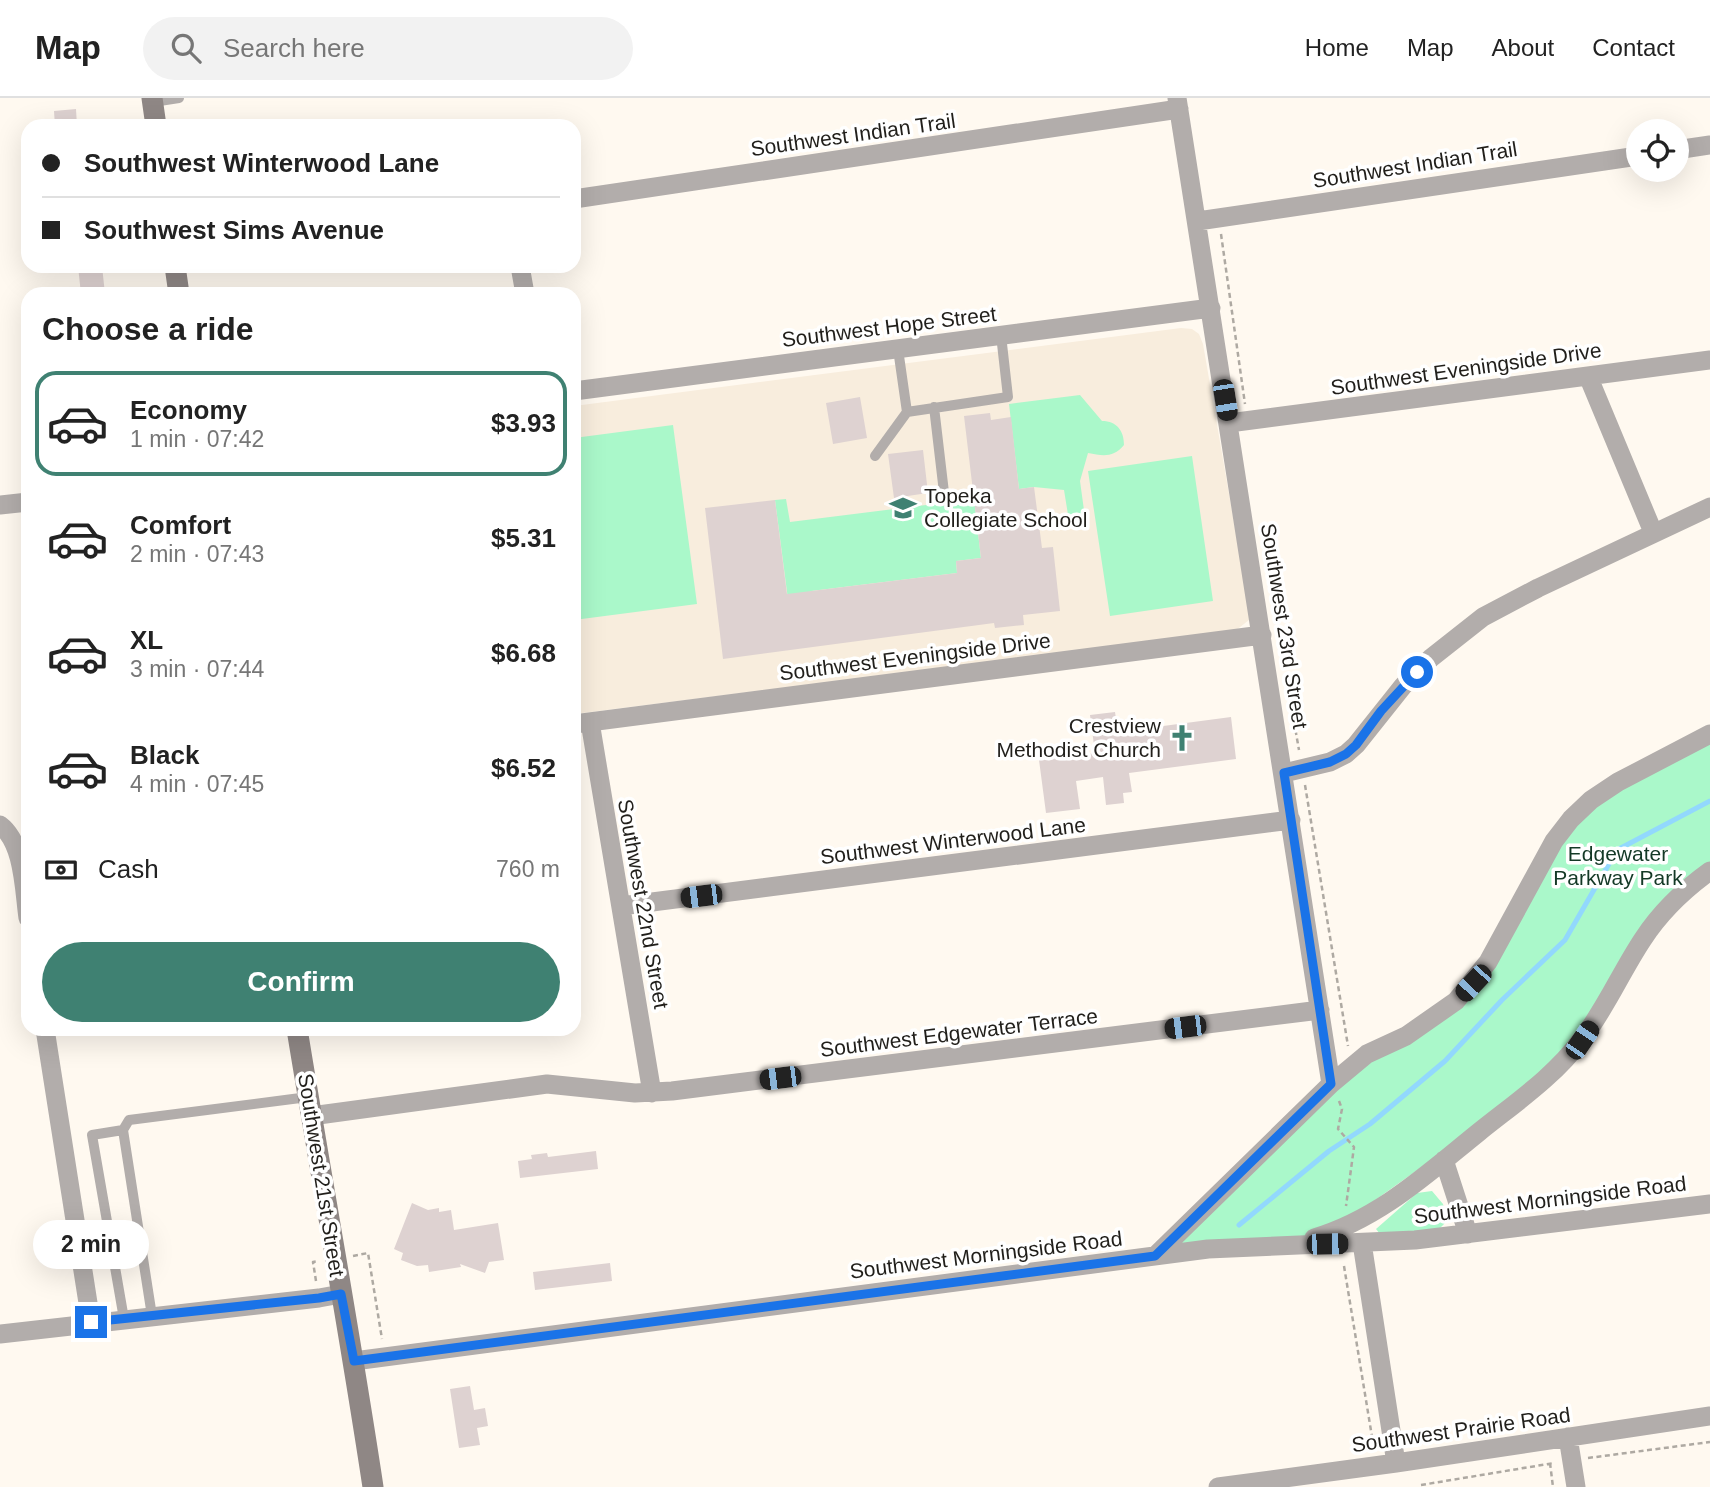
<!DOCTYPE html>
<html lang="en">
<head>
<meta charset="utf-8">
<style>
	body { margin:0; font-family:Arial,sans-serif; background:#f2f2f2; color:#222; height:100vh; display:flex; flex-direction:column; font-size:26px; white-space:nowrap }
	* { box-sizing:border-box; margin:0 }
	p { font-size:23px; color:#767676 }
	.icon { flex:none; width:38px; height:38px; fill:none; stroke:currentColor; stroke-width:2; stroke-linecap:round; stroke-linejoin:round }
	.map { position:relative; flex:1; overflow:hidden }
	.details { position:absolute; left:21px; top:189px; width:560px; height:749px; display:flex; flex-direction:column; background:#fff; border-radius:21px; box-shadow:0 7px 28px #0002 }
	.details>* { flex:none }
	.banner { position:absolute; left:21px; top:21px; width:560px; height:154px; border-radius:21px; box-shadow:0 7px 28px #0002; display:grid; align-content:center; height:154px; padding:0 21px; background:#fff }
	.tools { position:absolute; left:1626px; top:21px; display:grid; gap:14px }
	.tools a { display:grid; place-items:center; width:63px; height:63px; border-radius:50%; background:#fff; box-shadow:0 7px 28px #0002; font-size:35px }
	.end { position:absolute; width:32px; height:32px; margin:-16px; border:9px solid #1a73e8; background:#fff; box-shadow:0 0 0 4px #fff }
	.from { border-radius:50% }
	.bubble { position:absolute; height:49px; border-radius:24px; background:#fff; box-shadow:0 7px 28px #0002; font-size:23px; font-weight:700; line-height:49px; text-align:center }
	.car { position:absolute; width:21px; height:42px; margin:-21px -10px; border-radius:9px; box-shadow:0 0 5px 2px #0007; background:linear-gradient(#222 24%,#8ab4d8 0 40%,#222 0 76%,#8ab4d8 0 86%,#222 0) }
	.banner b { display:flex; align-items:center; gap:24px; height:66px; font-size:26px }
	.banner b+b { border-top:2px solid #e0e0e0 }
	.banner i { width:18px; height:18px; background:#222 }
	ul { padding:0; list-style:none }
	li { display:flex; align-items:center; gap:21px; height:105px; margin:0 14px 10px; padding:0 7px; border:4px solid transparent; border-radius:21px }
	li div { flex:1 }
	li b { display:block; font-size:26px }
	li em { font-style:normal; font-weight:700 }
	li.active { border-color:#3f8172 }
	li>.icon { width:63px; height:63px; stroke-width:1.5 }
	h2 { padding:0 21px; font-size:32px; line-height:84px }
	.pay { display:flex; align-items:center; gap:18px; height:77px; padding:0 21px; font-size:26px }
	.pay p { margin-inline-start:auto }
	.primary-button { display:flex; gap:14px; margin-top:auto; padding:14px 21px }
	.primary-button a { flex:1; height:80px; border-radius:42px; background:#3f8172; color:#fff; font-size:28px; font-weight:700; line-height:80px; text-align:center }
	header { display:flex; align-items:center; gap:42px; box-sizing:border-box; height:98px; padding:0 35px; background:#fff; border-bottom:2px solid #e0e0e0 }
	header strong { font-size:33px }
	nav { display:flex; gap:38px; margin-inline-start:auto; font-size:24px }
	.search { width:490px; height:63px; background:#f2f2f2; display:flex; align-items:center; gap:18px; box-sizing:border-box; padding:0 24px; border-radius:38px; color:#767676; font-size:26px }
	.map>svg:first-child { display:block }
	.built { fill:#f8eddd }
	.green { fill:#aaf8ca }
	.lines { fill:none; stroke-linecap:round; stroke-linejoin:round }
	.stream { stroke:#92d8fd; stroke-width:5 }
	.building { fill:#ded2d1 }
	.path { stroke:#aea9a2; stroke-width:2.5; stroke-dasharray:5 3.5; stroke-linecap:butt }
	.service { stroke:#b2adab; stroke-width:10 }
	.minor { stroke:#b2adab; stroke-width:19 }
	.secondary { stroke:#8f8785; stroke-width:21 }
	.route { stroke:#1a73e8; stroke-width:9 }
	.labels { text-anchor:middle; stroke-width:7; stroke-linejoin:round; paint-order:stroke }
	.street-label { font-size:21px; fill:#211f1b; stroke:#fff }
	.poi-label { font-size:21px; fill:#211f1b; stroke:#fff; text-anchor:start }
	.park-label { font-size:21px; fill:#143926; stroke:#fff }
</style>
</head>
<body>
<header>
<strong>Map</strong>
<div class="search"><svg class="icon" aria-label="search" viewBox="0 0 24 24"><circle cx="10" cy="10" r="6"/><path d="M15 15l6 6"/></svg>Search here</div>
<nav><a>Home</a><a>Map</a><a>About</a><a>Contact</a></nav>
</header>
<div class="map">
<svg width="1710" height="1389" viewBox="0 0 1710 1389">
	<rect width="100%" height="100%" fill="#fff9f0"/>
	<path class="built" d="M1181 230 1192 231 1199 236 1203 246 1249 511V522L1235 533 574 616V308Z"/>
	<path class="green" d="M1080 297 1102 323C1117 323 1124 333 1124 347 1113 360 1103 358 1088 355L1080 383 1086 427 1070 429 1064 392 1034 389 1019 391 1009 306Z
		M673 327 697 506 574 522V340Z
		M1192 358 1213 503 1110 518 1088 373Z
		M786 401 790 424 974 401 981 460 956 463 957 475 811 493 789 509 775 402Z
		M1710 636V773L1686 792 1552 976 1329 1135 1155 1158 1331 986 1456 903 1571 722Z
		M1432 1093 1443 1106 1447 1123 1437 1133 1380 1136 1376 1131 1417 1095Z"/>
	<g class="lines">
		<path class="stream" d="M1239 1127 1329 1053 1370 1026 1445 963 1502 902 1565 842 1617 752 1710 703"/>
	</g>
	<path class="building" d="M76 11 77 28H55L54 13Z
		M78 168H102L105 196H81Z
		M860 299 867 340 833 346 826 305Z
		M990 315 991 322 1011 319 1019 391 1034 389 1042 450 1053 449 1060 513 1023 517 1024 527 995 530 994 525 723 561 705 410 775 402 787 496 957 475 956 463 981 460 964 318Z
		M923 352 928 395 894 400 888 356Z
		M1115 614 1118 634 1231 619 1236 661 1129 675 1132 694 1123 695 1124 705 1106 707 1103 679 1076 683 1080 711 1046 715 1039 662 1095 655 1090 617Z
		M596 1053 598 1071 520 1080 518 1063 532 1061 531 1057 547 1055 548 1059Z
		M412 1105 428 1112 439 1110V1114L451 1112 454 1132 498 1125 504 1162 489 1164 485 1175 460 1166 461 1169 429 1174 428 1167 417 1168 401 1162 403 1155 394 1151Z
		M610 1165 612 1183 535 1192 533 1174Z
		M470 1288 474 1312 485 1310 488 1328 477 1330 480 1347 459 1350 450 1291Z"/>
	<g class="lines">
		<path class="path" d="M1221 136 1245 306
			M1291 607 1299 652
			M1305 687 1348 948
			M1339 1003 1342 1011 1338 1031 1354 1049 1346 1108
			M353 1158 368 1155 382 1241
			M1344 1168 1374 1351
			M316 1183 313 1164 319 1163
			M1588 1360 1710 1344
			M1550 1365 1553 1389
			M1421 1387 1554 1365"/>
		<path class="service" d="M153 4 179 0
			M934 309 945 403
			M907 314 1008 299 1001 237
			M875 358 907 314 898 251
			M123 1032 129 1022 308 999
			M124 1221 92 1037 123 1032 152 1218"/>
		<path class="minor" d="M1177 0 1331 986
			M1676 52 1710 47
			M574 101 1179 11
			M1198 123 1638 58
			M520 168 525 196
			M1588 278 1653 434
			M574 293 1211 210
			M1229 325 1710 262
			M0 407 28 404
			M590 624 652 995
			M574 626 1262 537
			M1284 675 1330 664 1346 656 1356 647 1403 588 1431 560 1483 519 1538 490 1710 409
			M0 727C24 745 24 792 28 820
			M621 808 1291 722
			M45 931 91 1224
			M311 1018 547 986 635 995 672 993 1320 912
			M1444 1062 1468 1136
			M1314 1140C1379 1121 1428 1075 1479 1034 1515 1005 1554 979 1582 941 1606 910 1621 874 1643 841 1660 815 1685 791 1710 773
			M1362 1145 1396 1365
			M1155 1158 1331 986 1367 956 1406 938 1456 903 1488 864 1554 743 1571 721 1591 702 1618 684 1710 636
			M0 1236 319 1200 341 1196
			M354 1263 1208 1151 1415 1142 1710 1106
			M1568 1339 1576 1389
			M1218 1389 1396 1365 1710 1318"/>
		<path class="secondary" d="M152 0 156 28
			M175 168 179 196
			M297 931C322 1084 350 1236 373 1389"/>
	</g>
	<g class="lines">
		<path class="route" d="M91 1224 319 1200 341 1196 354 1263 1155 1158 1331 986 1284 675 1330 664 1346 656 1356 647 1381 613 1417 574"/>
	</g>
	<defs>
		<symbol id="school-bare" viewBox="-9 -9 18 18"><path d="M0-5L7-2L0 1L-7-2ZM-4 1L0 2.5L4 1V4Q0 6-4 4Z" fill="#3f8172" stroke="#fff" stroke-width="2.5" paint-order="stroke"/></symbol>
		<symbol id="church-bare" viewBox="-9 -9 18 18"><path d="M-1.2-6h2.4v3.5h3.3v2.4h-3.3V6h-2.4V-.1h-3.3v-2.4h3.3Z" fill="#3f8172" stroke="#fff" stroke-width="2.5" paint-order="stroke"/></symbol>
	</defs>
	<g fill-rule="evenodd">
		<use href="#school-bare" x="884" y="391" width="38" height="38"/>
		<use href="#church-bare" x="1163" y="621" width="38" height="38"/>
	</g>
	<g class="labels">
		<g class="street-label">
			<text transform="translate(853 37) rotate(-8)" y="7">Southwest Indian Trail</text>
			<text transform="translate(1415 67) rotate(-9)" y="7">Southwest Indian Trail</text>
			<text transform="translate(889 229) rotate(-7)" y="7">Southwest Hope Street</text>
			<text transform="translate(1466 271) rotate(-8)" y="7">Southwest Eveningside Drive</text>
			<text transform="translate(1284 528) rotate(81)" y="7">Southwest 23rd Street</text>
			<text transform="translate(915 559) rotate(-7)" y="7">Southwest Eveningside Drive</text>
			<text transform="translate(953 743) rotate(-7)" y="7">Southwest Winterwood Lane</text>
			<text transform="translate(643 806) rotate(80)" y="7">Southwest 22nd Street</text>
			<text transform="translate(959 935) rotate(-7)" y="7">Southwest Edgewater Terrace</text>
			<text transform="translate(321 1077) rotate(81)" y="7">Southwest 21st Street</text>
			<text transform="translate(1550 1102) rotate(-7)" y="7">Southwest Morningside Road</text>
			<text transform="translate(986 1157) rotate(-7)" y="7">Southwest Morningside Road</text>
			<text transform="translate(1461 1332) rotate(-8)" y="7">Southwest Prairie Road</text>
		</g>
		<g class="poi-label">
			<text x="924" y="405">Topeka<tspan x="924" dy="24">Collegiate School</tspan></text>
			<text x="1161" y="635" text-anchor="end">Crestview<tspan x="1161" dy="24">Methodist Church</tspan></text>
		</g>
		<g class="park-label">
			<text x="1618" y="763">Edgewater<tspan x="1618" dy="24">Parkway Park</tspan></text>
		</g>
	</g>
</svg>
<div class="tools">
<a><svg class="icon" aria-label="locate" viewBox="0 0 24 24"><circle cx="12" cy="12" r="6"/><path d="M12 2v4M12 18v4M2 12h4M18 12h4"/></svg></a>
</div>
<i class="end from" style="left:1417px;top:574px"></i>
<i class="end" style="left:91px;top:1224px"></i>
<div class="bubble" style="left:33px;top:1122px;width:116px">2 min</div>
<i class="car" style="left:1225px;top:302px;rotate:171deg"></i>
<i class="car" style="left:701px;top:798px;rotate:263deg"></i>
<i class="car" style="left:1473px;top:885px;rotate:223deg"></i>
<i class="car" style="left:1185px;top:929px;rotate:263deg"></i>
<i class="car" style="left:1582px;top:942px;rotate:34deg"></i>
<i class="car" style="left:780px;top:980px;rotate:263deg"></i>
<i class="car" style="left:1327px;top:1146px;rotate:89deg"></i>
<div class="banner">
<b><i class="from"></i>Southwest Winterwood Lane</b>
<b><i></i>Southwest Sims Avenue</b>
</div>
<section class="details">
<h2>Choose a ride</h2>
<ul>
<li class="active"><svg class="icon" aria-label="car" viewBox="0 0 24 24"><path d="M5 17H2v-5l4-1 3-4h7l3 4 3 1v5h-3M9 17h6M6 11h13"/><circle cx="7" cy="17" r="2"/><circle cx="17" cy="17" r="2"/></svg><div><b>Economy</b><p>1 min · 07:42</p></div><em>$3.93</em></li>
<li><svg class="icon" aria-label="car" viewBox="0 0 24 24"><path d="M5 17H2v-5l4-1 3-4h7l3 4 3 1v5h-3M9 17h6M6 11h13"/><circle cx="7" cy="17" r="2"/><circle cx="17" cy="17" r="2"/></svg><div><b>Comfort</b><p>2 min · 07:43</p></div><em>$5.31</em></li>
<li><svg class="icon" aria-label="car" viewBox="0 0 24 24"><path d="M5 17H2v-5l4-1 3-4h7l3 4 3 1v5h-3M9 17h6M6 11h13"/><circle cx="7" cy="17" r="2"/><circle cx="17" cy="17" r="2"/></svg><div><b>XL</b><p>3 min · 07:44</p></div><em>$6.68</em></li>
<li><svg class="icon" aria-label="car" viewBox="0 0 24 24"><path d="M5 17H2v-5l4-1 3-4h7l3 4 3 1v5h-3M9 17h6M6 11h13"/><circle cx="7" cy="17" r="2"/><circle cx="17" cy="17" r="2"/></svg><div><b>Black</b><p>4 min · 07:45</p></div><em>$6.52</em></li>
</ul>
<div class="pay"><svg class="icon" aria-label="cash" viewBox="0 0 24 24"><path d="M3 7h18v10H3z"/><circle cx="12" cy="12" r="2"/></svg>Cash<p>760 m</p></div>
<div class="primary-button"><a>Confirm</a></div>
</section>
</div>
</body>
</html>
